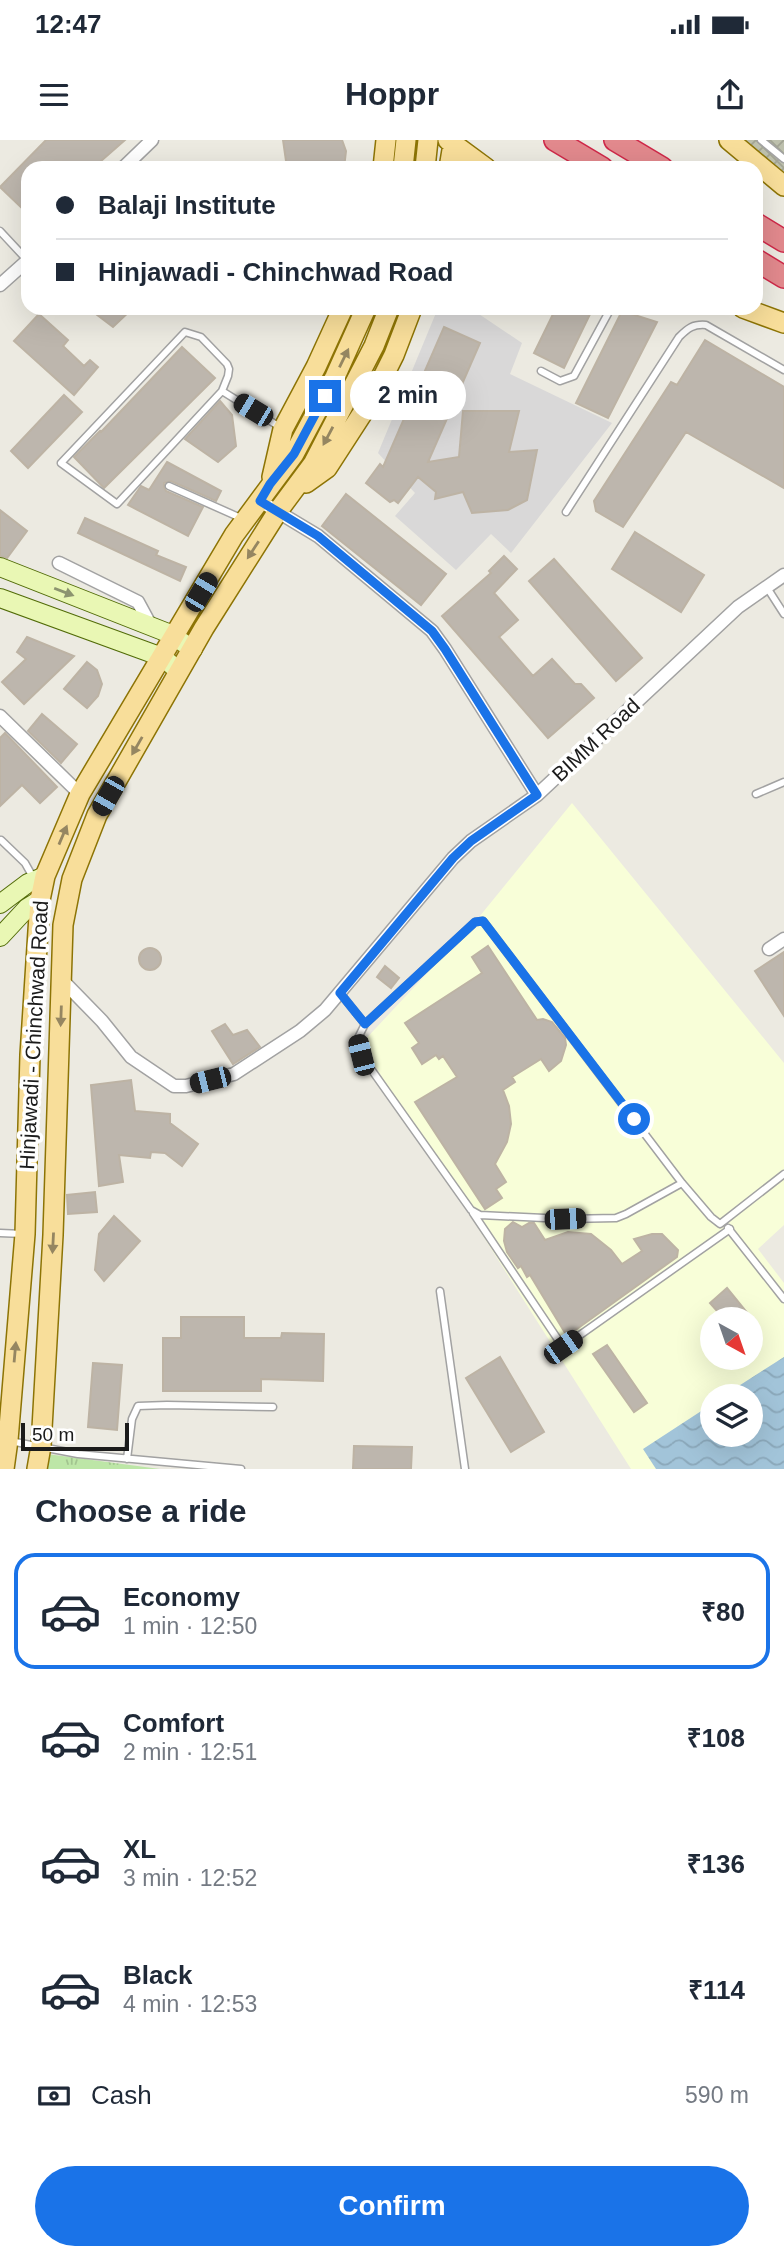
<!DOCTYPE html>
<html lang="en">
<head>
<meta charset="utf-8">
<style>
	body { margin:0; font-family:Arial,sans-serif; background:#f6f6f7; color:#1f2937; height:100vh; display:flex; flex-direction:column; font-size:26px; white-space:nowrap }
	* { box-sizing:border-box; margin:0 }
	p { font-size:23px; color:#747a83 }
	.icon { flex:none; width:38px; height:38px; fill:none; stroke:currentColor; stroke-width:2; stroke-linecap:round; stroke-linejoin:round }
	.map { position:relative; height:1329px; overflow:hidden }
	.sheet { display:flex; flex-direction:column; background:#fff; flex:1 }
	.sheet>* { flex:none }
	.banner { position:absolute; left:21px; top:21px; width:742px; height:154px; border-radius:21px; box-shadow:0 7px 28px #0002; display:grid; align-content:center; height:154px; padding:0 35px; background:#fff }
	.needle { width:46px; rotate:140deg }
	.buttons { position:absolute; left:700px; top:1167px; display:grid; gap:14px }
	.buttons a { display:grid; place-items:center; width:63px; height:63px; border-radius:50%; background:#fff; box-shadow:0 7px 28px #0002; font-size:35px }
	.scale { position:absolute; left:21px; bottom:18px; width:108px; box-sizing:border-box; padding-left:7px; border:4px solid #1b1b1b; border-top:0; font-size:19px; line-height:24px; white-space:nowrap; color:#1b1b1b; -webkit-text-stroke:5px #fff; paint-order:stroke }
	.end { position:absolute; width:32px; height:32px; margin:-16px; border:9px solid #1a73e8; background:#fff; box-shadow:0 0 0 4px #fff }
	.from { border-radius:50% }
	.bubble { position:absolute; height:49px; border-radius:24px; background:#fff; box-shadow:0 7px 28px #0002; font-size:23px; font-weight:800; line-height:49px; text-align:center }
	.car { position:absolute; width:21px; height:42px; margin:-21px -10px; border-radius:9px; box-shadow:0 0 5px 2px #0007; background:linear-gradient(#222 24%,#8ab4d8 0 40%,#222 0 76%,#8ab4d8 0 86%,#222 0) }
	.banner b { display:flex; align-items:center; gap:24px; height:66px; font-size:26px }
	.banner b+b { border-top:2px solid #e0e1e3 }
	.banner i { width:18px; height:18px; background:#1f2937 }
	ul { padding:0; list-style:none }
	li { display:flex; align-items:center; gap:21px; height:116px; margin:0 14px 10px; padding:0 21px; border:4px solid transparent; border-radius:21px }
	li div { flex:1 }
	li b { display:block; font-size:26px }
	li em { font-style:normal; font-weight:800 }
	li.on { border-color:#1a73e8 }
	li>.icon { width:63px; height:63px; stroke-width:1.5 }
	h2 { padding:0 35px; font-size:32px; line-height:84px }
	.pay { display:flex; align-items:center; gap:18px; height:77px; padding:0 35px; font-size:26px }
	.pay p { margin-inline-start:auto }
	.button { display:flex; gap:14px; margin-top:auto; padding:14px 35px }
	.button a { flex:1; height:80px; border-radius:42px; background:#1a73e8; color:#fff; font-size:28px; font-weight:800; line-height:80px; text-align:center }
	.status { display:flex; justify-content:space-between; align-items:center; height:49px; padding:0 35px; background:#fff; direction:ltr }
	.status svg { height:19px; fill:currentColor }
	header { display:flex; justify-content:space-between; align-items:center; height:91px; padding:0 35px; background:#fff; font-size:32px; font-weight:800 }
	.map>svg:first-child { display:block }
	.residential { fill:#d9d8d8 }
	.education { fill:#f8fed8; fill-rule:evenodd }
	.construction { fill:url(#construction-cross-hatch) }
	.grass { fill:url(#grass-tufts) }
	.water { fill:url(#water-waves) }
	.building { fill:#bdb6ad; stroke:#bdb3a4; stroke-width:2 }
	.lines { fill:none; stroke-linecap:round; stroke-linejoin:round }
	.lane-casing { stroke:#a2a2a2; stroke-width:9 }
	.street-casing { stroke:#a2a2a2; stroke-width:15 }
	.secondary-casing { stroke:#526c08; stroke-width:20 }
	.primary-casing { stroke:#8d7405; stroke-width:22 }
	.highway-casing { stroke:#cf2949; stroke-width:24 }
	.lane { stroke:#fff; stroke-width:6 }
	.street { stroke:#fff; stroke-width:12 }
	.secondary { stroke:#e9f7b4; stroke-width:18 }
	.primary { stroke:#f8de9a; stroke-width:19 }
	.highway { stroke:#e2898d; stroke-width:21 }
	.oneway { fill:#958661 }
	.oneway2 { fill:#8c946f }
	.route { stroke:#1a73e8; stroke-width:9 }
	.labels { text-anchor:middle; stroke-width:7; stroke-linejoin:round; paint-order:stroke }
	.street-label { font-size:21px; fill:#1b1b1b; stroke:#fff }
</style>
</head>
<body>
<div class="status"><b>12:47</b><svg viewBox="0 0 49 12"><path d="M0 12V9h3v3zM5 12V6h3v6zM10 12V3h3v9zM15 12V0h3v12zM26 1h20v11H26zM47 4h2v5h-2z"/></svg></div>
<header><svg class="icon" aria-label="menu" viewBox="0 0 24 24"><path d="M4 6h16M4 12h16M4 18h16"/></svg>Hoppr<svg class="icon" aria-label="share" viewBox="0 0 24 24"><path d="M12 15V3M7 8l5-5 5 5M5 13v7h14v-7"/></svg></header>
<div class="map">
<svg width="784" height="1329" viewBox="0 0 784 1329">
	<defs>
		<pattern id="construction-cross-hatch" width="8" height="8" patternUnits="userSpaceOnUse" patternTransform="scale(1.75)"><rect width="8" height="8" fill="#bdc0ad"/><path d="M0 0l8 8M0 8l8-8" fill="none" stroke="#a2a494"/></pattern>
		<pattern id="grass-tufts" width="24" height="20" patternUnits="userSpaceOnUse" patternTransform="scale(1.75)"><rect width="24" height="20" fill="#bde6a7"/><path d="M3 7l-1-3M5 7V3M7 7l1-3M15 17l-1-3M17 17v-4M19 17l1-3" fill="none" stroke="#a2c58f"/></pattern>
		<pattern id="water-waves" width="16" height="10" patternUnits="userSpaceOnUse" patternTransform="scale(1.75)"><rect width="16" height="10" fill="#a2c4d9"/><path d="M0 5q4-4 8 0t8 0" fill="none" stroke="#8ba8ba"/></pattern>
	</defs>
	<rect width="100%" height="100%" fill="#eceae1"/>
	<path class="residential" d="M438 168H470L522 203 510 234 612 283 511 413 491 394 456 430 395 376 415 353 378 313Z"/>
	<path class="education" d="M572 663 784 923V1085L758 1109 784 1143V1329H631L361 904 475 782ZM712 1180H751V1218H712ZM712 1256H751V1295H712Z"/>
	<path class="construction" d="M741 0H784V34L773 24Z"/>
	<path class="grass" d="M47 1314 160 1329H45Z"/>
	<path class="water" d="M784 1217V1329H656L643 1309 712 1264V1295H751V1256H723Z"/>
	<path class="building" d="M46 0H125L101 21 107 28H28V74L0 47Z
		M283 0H342L346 11 344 28H287Z
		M88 168H133L113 187Z
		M556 168H593L564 228 534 213Z
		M622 171 657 182 608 278 576 263Z
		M39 174 68 200 63 206 84 226 90 220 98 227 74 255 14 201Z
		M444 187 480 203 428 322 459 317 463 271H519L509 312 537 310 527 360 508 370 472 373 463 352 435 359 436 352 418 337 398 363 394 360 390 362 366 343 380 324 383 327Z
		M705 200 784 247V348L686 292 623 387 596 371 594 361 671 242 677 245Z
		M182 207 215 238 104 348 74 317 100 291 101 292Z
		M64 255 82 272 28 328 11 311Z
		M220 261 232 275 236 306 218 322 185 299Z
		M167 322 221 351 216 361 171 341 164 343V347L166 351 203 367 188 396 128 365 141 346 149 350Z
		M346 354 446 434 421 465 322 386Z
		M0 370 27 391 7 418 0 416Z
		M85 378 158 411 156 415 186 427 180 441 78 393Z
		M635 392 704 435 681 472 612 429Z
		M504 416 517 429 494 453 518 480 499 497 533 536 552 519 575 544H581L594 558 548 598 442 476 491 433 489 431Z
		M554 419 642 518 616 541 529 441Z
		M27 497 74 516 24 564 2 542 26 519 17 512Z
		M87 522 97 530 102 544 98 556 87 568 64 549Z
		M42 574 77 604 61 623 28 591Z
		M5 593 57 647 40 663 22 645 0 666V598Z
		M488 806 537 880 543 879 552 882 565 898 566 905 561 921 549 931 541 919 512 937 515 942 503 950 509 966 511 984 507 1002 495 1024 506 1042 496 1049 502 1058 485 1069 415 962 457 937 443 916 439 919 436 915 422 924 412 908 419 903 405 883 482 833 472 817Z
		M139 819a11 11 0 1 1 22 0a11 11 0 1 1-22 0Z
		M784 812V876L755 831Z
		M385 826 399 838 391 848 377 837Z
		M225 884 233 895 247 890 260 907 233 924 212 891Z
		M131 940 135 971 170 974V983L198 1004 182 1026 165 1013 151 1012 150 1018 119 1015 123 1042 99 1046 91 945Z
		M95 1052 97 1072 68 1074 67 1055Z
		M114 1076 140 1101 104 1141 95 1130 99 1094Z
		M513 1082 522 1087 529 1083H534L545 1100 568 1092 591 1094 611 1110 622 1124 642 1111 634 1099 652 1094H662L678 1110 677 1117 567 1196 530 1135 527 1137 521 1126 518 1128 507 1112 504 1101 505 1089Z
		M727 1148 753 1180H725L710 1163Z
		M181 1177H244V1198H281L282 1193 324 1194 323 1241 261 1239V1251H163V1198H181Z
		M607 1205 647 1263 634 1272 593 1214Z
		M500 1217 544 1292 511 1312 466 1238Z
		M93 1223 122 1225 117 1290 88 1287Z
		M354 1306 412 1307 411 1329H353Z"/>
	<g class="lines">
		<defs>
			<path id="lane" d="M761 0 784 19
				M0 91 27 120
				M185 192 201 197 227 224 229 229 228 236 222 251 117 364 61 323Z
				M541 231 560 241 574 236 611 168
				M222 251 280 287
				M169 346 243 379
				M566 372 679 197C688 188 693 184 706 185L784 230
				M766 446 784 474
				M756 654 784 642
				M1 700 25 723 34 739
				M340 853 365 884
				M682 1043 626 1074 616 1078 565 1079 480 1075 471 1070 361 915 357 900 365 884 475 782 483 781 682 1043 711 1077 720 1084 784 1034
				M473 1073 563 1207 730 1089
				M728 1088 784 1159
				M0 1093 23 1094
				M440 1151 465 1329
				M10 1301 78 1314 241 1329
				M127 1319 132 1279 138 1266 167 1265 273 1267"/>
			<path id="street" d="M123 28 152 0
				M0 145 28 120
				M260 361 318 396 432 491 445 509 537 655
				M59 423 138 462 151 486
				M0 576 80 654
				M769 809 784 799
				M62 840 102 881 131 917 174 946H186L234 934 300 891 325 870 453 718 471 701 537 655 738 467 784 435"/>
			<path id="secondary" d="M0 427 168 493 193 509
				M0 458 162 517 179 531
				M0 764 28 743 45 736
				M0 797 27 768 40 760"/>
			<path id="primary" d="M448 0 486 28
				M729 0 784 46
				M383 28 386 0
				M403 28 406 0
				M425 28 428 0
				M449 28 453 4
				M743 168 784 183
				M272 337 283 289 316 227 343 168
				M306 343 327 328 373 257 394 215 412 168
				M4 1329 8 1300 25 1094 30 915 40 760 45 736 80 654 234 395 294 314 335 237 366 168
				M37 1329 41 1306 53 1095 63 785 72 739 97 675 204 488 278 371 313 324 374 206 389 168"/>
			<path id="highway" d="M555 0 602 28
				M615 0 662 28
				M756 84 784 101
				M756 120 784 137"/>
		</defs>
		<use href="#lane" class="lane-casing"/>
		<use href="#street" class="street-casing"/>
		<use href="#secondary" class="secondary-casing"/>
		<use href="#primary" class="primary-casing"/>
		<use href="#highway" class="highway-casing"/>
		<use href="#lane" class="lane"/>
		<use href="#street" class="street"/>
		<use href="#secondary" class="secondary"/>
		<use href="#primary" class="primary"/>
		<use href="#highway" class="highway"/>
	</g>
	<defs><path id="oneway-solid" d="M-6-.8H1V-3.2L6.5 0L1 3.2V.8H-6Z" transform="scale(1.75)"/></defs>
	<g class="oneway">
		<use href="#oneway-solid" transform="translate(344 218) rotate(-64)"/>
		<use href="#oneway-solid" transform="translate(328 296) rotate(118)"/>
		<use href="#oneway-solid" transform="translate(253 410) rotate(123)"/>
		<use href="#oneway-solid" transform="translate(137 606) rotate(120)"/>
		<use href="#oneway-solid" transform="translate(63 695) rotate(-67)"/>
		<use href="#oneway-solid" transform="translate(61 876) rotate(92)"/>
		<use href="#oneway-solid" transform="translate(53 1103) rotate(93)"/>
		<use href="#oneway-solid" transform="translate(15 1212) rotate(-85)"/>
	</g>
	<use class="oneway2" href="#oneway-solid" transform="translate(64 452) rotate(21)"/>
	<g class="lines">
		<path class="route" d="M325 256 294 314 270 344 260 361 318 396 432 491 445 509 537 655 471 701 453 718 340 853 365 884 475 782 483 781 634 979"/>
	</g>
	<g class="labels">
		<g class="street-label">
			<text transform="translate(596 600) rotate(-43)" y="7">BIMM Road</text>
			<text transform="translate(34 895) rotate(-87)" y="7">Hinjawadi - Chinchwad Road</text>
		</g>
	</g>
</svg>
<div class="buttons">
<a><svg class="needle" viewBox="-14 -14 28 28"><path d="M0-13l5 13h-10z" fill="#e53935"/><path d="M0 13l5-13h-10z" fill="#747a83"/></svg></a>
<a><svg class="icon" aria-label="layers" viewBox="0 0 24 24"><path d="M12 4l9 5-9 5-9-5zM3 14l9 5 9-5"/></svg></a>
</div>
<div class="scale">50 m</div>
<i class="end from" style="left:634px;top:979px"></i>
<i class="end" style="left:325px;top:256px"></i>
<div class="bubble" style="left:350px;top:231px;width:116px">2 min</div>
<i class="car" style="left:253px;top:270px;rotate:301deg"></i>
<i class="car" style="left:201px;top:452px;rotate:31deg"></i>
<i class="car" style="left:108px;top:656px;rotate:210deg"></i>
<i class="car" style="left:361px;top:915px;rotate:346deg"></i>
<i class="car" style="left:210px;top:940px;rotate:256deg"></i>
<i class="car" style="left:565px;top:1079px;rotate:88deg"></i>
<i class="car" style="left:563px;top:1207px;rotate:55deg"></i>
<div class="banner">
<b><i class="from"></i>Balaji Institute</b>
<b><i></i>Hinjawadi - Chinchwad Road</b>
</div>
</div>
<section class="sheet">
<h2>Choose a ride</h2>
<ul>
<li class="on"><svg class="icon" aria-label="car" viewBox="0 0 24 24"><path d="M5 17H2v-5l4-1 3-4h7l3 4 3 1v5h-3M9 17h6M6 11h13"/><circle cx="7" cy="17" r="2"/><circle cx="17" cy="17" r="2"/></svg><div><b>Economy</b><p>1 min · 12:50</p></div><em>₹80</em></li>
<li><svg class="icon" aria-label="car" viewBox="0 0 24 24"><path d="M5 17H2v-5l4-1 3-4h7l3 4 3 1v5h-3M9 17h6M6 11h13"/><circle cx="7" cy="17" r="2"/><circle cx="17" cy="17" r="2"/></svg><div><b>Comfort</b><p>2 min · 12:51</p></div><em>₹108</em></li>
<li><svg class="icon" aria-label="car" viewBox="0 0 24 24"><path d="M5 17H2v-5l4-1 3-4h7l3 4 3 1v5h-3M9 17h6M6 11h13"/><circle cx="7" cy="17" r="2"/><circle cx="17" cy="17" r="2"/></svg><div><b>XL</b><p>3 min · 12:52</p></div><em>₹136</em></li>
<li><svg class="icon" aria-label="car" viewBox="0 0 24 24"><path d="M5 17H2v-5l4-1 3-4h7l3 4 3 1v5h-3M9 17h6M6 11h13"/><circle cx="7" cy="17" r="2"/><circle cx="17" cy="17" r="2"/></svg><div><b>Black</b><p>4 min · 12:53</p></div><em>₹114</em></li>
</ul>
<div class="pay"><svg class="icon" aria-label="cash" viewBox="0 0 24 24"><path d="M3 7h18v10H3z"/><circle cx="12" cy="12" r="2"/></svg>Cash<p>590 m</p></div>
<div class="button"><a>Confirm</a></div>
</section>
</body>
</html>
